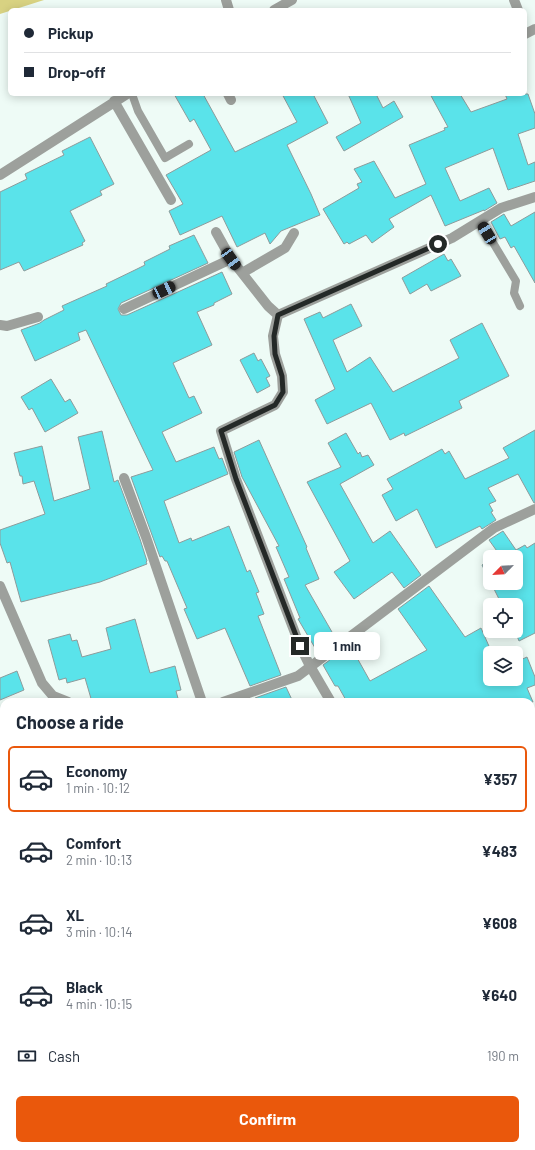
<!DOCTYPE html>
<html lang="en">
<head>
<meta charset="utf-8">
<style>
	body { margin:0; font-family:Barlow,sans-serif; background:#f2f2f3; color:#1f2937; height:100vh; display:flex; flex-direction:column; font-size:15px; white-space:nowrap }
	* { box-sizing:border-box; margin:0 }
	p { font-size:13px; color:#747a83 }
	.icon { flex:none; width:22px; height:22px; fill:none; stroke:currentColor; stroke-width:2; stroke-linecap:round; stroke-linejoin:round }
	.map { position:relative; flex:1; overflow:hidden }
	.panel { position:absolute; left:0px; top:698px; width:535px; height:452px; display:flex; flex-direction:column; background:#fff; border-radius:12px 12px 0 0; box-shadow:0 2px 10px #0003 }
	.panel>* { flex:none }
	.banner { position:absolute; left:8px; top:8px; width:519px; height:88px; border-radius:6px; box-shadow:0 2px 10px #0003; display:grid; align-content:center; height:88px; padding:0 16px; background:#fff }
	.needle { width:26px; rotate:246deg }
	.controls { position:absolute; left:483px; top:550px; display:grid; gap:8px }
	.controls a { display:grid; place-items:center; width:40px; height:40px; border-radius:6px; background:#fff; box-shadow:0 2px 10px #0003; font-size:20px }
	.end { position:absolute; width:18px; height:18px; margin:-9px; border:5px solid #242927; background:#fff; box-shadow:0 0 0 2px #fff }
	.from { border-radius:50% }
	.bubble { position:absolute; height:28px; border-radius:6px; background:#fff; box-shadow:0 2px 10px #0003; font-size:13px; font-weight:700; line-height:28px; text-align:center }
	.car { position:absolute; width:12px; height:24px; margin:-12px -6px; border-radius:5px; box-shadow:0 0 3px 1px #0007; background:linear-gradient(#222 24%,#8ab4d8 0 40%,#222 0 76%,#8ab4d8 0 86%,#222 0) }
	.banner b { display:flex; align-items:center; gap:14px; height:38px; font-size:15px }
	.banner b+b { border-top:1px solid #e0e1e3 }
	.banner i { width:10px; height:10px; background:#1f2937 }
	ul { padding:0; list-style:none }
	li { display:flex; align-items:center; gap:12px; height:66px; margin:0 8px 6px; padding:0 8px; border:2px solid transparent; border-radius:6px }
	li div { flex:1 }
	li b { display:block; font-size:15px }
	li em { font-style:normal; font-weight:700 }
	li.current { border-color:#ea580c }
	li>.icon { width:36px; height:36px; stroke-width:1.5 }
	h2 { padding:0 16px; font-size:18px; line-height:48px }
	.pay { display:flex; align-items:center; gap:10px; height:44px; padding:0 16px; font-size:15px }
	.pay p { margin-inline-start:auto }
	.primary-button { display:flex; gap:8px; margin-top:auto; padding:8px 16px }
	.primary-button a { flex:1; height:46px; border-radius:6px; background:#ea580c; color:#fff; font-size:16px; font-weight:700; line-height:46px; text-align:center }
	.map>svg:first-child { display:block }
	.green { fill:#d8d282 }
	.building { fill:#5ae3ea; stroke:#8d9b9b }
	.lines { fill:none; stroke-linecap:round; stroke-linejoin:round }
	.path { stroke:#848d8a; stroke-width:2.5; stroke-dasharray:2 3; stroke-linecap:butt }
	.service { stroke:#9da09c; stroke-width:8 }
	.minor { stroke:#9da09c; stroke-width:10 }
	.primary { stroke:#545952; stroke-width:10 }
	.rail { stroke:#909996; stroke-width:3; stroke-dasharray:2 4; stroke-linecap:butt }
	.route { stroke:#242927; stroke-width:5 }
</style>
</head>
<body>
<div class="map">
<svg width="535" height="1150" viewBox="0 0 535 1150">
	<rect width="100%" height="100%" fill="#eefbf6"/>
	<path class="green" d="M0 0H44L0 14Z"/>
	<path class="building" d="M174 94H203L235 152 297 122 282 94H313L328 123 287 145 311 194 320 215 281 231 270 244 265 233 237 247 222 216 180 235 169 211 183 204 166 175 211 150 194 119 190 122Z
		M348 94H376L383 108 394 101 403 117 344 151 336 137 361 123Z
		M430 94H460L471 112 507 99 505 94H528L535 114V128L518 134 528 165 535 162V181L508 190 493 148 445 168 460 201 489 188 497 203 484 211V210L445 226 431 195 389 219 394 227 372 243 366 235 349 244 347 242 344 244 323 209 359 188 357 184 362 182 354 169 374 161 395 198 426 184 409 145 445 130 444 128 448 127Z
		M90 137 114 184 100 191 102 195 70 211 85 241 82 243 83 245 24 271 19 262 0 270V192L27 179 25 174 64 155 62 151Z
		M535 212V283L514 246 511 248 505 237 500 239 491 222 504 214 511 226Z
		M194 235 208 263 121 303 118 309 121 315H127L222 272 232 294 214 303V305L197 312 212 345 173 363 189 398 194 396 202 413 162 432 176 462 214 447 219 459 222 458 228 474 164 501 179 543 191 538 192 541 229 526 247 572 250 570 259 592 256 593 264 614 258 616 281 675 250 686 225 628 197 639 184 609 187 608 167 561H165L162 556 160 557 131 477 153 470 86 330 78 333 80 340 35 361 21 330 40 323 44 320 64 310 62 306 107 286 106 284 137 269 145 265 144 262 170 249 169 246Z
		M444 254 448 261 451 259 461 276 431 291 427 284 410 294 402 278Z
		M351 304 362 326 333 340 347 372 370 357 393 392 459 358 450 340 482 323 509 376 459 401 462 408 405 436 404 433 390 440 371 403 327 424 315 400 335 389 304 319 320 312 323 318Z
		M254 353 258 361 261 359 270 376 266 378 270 386 257 393 240 360Z
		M51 379 65 402 70 399 78 413 45 432 32 408 29 410 21 397Z
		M535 430V503H534L518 474 488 488 496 501 489 504 493 511 491 512 496 520 482 529 480 526 436 548 417 509 396 521 382 495 393 489 387 479 442 449 445 454 449 451 465 479 509 458 503 448Z
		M102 431 114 482 118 480 140 539 147 561 146 562 147 564 100 582 21 602 10 562 7 563 0 543V530L45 514 34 481 23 484 22 476H20L14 453 42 446 54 501 90 489 78 437Z
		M346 433 358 454 360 452 362 457 368 455 374 465 340 484 373 543 390 531 421 575 404 588 392 572 354 599 334 572 350 561 307 482 341 467 328 443Z
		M259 440 307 547 306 548 319 579 305 585 336 639 318 653 298 619 300 618 284 579 289 577 276 547 279 546 242 477 234 452Z
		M503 531 516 550 525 545 527 548 535 543V633L519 641 515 631H516V605H502L491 583H516V557H494L499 554 489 540Z
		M490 560V581L482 565Z
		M429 586 465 637 481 628 492 653H490V679H516V662L527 657 535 677V685L527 688 533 702H347L338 686H335L323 665 342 651 343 652 351 647 370 681 427 650 398 609Z
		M135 619 150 673 175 666 181 690 176 691 179 702H92L85 678 67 683 66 678 59 680 48 640 70 634 72 641 77 640 82 657 111 649 106 628Z
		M17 671 24 690 0 700V678Z
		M286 687 293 702H257L255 698Z"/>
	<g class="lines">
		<path class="path" d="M531 799 535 798
			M531 929 535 927
			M0 1071 4 1070"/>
		<path class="service" d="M132 94 138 111 165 158 189 144
			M480 221 516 281 514 293 520 306"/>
		<path class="minor" d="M226 0 229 10
			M514 0 518 10
			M274 10 292 0
			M525 34 535 29
			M228 94 231 100
			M114 101 171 200
			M0 175 127 94
			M231 259 268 306 278 315
			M242 273 285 248 294 233
			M124 309 231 259 216 232
			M0 325 7 326 38 317
			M124 478 146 537 202 702
			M0 586 42 683 53 696 68 702
			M223 702 298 676 494 528 535 509
			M331 702 310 666 300 646 236 479 221 431 275 405 283 392 282 376 275 354 273 336 278 315 452 238 501 208 535 197
			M533 750 535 752
			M0 773 4 771
			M0 951 4 949
			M531 1020 534 1019 535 1014
			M250 1146 251 1150
			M179 1150 188 1146"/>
		<path class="primary" d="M531 1073H535
			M0 1108 4 1107"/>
		<path class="rail" d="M531 1042 535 1041
			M0 1092 4 1090"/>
	</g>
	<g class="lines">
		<path class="route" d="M300 646 236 479 221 431 275 405 283 392 282 376 275 354 274 336 278 315 438 244"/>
	</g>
</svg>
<div class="controls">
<a><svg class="needle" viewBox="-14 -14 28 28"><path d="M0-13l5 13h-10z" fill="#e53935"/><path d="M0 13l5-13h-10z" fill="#747a83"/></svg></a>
<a><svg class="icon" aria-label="locate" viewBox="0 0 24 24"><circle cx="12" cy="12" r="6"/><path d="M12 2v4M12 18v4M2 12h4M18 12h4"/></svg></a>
<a><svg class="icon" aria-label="layers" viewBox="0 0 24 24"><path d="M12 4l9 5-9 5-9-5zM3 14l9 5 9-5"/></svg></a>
</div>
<i class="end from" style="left:438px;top:244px"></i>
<i class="end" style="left:300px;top:646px"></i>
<div class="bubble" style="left:314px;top:632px;width:66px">1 min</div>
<i class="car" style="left:487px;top:233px;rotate:329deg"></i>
<i class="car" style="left:231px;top:259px;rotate:144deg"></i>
<i class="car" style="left:164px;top:290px;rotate:65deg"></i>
<div class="banner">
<b><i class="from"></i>Pickup</b>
<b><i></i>Drop-off</b>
</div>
<section class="panel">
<h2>Choose a ride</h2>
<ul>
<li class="current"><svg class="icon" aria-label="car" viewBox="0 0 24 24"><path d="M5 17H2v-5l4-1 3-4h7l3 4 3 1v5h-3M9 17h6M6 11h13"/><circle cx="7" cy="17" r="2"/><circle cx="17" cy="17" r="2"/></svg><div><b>Economy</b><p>1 min · 10:12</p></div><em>¥357</em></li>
<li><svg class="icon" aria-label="car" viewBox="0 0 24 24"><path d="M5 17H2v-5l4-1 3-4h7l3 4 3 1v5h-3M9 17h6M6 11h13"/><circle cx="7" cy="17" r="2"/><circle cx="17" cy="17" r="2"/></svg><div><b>Comfort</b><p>2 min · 10:13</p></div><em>¥483</em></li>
<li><svg class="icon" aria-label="car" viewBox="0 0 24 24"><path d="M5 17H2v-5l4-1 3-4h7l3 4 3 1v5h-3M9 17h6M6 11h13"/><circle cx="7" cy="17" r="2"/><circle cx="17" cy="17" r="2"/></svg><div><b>XL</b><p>3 min · 10:14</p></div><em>¥608</em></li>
<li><svg class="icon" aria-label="car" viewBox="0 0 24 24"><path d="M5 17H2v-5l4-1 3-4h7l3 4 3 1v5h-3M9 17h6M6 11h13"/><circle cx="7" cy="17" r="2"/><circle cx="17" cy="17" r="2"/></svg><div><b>Black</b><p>4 min · 10:15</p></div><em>¥640</em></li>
</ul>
<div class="pay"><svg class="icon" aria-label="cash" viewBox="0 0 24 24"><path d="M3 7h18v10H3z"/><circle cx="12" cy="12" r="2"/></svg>Cash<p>190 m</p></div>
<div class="primary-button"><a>Confirm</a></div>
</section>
</div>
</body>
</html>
